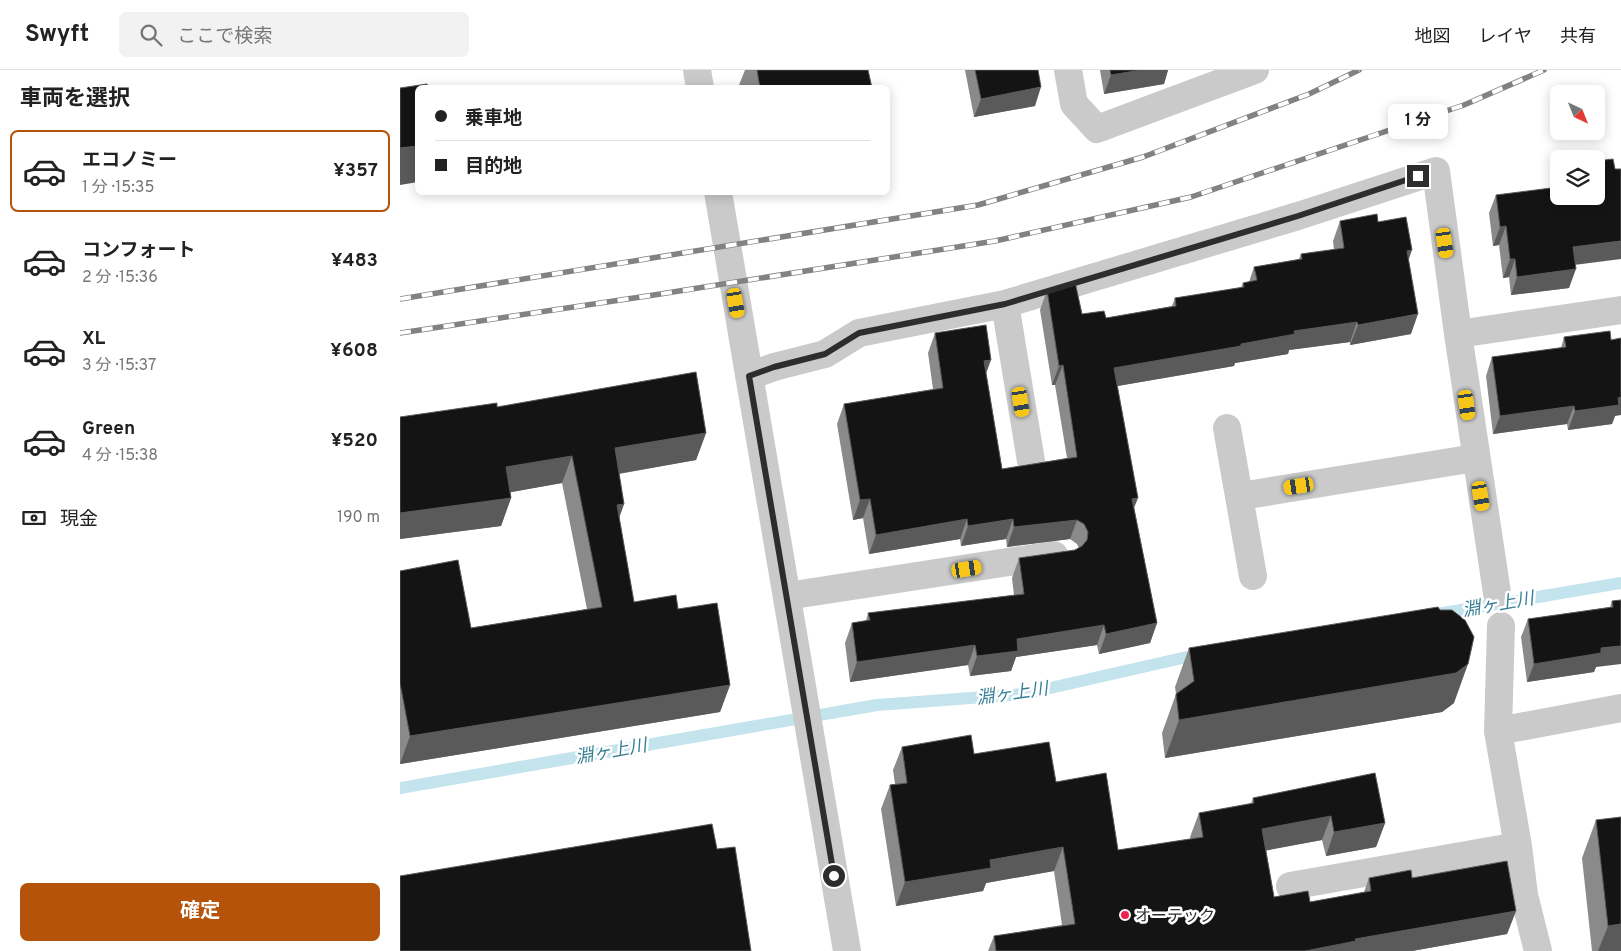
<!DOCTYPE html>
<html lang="ja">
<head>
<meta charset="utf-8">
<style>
	body { margin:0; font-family:Overpass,"Noto Sans JP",sans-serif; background:#f2f2f2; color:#222; height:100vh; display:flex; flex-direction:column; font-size:19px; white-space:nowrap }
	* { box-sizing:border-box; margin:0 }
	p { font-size:16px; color:#767676 }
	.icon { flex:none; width:28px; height:28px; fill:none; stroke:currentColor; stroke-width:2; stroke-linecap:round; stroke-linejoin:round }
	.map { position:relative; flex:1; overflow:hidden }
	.side { display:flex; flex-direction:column; background:#fff; width:400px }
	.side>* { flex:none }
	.guide { position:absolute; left:15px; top:15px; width:475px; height:110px; border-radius:8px; box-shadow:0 2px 12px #0003; display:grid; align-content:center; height:110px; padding:0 20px; background:#fff }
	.needle { width:32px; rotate:137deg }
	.buttons { position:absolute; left:1150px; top:15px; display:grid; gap:10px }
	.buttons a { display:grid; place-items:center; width:55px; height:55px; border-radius:8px; background:#fff; box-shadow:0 2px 12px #0003; font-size:25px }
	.end { position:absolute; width:22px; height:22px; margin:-11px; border:6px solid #2d2d2d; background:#fff; box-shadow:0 0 0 2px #fff }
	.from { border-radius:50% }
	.bubble { position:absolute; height:35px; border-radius:8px; background:#fff; box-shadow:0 2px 12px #0003; font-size:16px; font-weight:700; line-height:35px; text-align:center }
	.car { position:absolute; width:15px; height:30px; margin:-15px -8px; border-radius:6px; box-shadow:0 0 4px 1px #0007; background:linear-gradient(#f5c518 24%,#345 0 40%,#f5c518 0 76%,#345 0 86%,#f5c518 0) }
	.guide b { display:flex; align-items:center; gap:18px; height:48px; font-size:19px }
	.guide b+b { border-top:1px solid #e0e0e0 }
	.guide i { width:12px; height:12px; background:#222 }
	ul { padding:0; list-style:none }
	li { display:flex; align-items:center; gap:15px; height:82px; margin:0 10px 8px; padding:0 10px; border:2px solid transparent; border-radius:8px }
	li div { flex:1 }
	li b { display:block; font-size:19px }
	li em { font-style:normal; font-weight:700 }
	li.on { border-color:#b45309 }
	li>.icon { width:45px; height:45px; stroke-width:1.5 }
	h2 { padding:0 20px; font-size:22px; line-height:60px }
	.pay { display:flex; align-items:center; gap:12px; height:55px; padding:0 20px; font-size:19px }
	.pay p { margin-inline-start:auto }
	.action { display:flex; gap:10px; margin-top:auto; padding:10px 20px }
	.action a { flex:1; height:58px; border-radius:8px; background:#b45309; color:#fff; font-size:20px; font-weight:700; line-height:58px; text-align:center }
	header { display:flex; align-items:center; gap:30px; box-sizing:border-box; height:70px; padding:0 25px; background:#fff; border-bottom:1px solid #e0e0e0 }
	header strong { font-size:24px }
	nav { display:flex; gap:28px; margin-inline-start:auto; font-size:18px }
	.search { width:350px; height:45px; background:#f2f2f2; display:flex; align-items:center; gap:12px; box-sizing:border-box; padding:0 18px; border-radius:8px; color:#767676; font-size:19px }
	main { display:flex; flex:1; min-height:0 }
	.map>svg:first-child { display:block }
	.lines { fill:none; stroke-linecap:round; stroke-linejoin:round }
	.stream { stroke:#c3e4ed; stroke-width:12 }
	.minor { stroke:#cacaca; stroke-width:28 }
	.rail-casing { stroke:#828282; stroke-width:5.5 }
	.rail { stroke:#fff; stroke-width:4; stroke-dasharray:11; stroke-linecap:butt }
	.wall { fill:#8a8a8a }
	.shaded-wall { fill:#5a5a5a }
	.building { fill:#141414; stroke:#5a5a5a }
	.route { stroke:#2d2d2d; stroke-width:6 }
	.poi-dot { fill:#f12152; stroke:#fff; stroke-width:2 }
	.labels { text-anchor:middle; stroke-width:5; stroke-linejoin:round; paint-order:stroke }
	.poi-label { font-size:16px; fill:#2d2d2d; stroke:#fff; text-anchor:start }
	.water-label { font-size:18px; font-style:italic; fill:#357f94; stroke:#fff }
</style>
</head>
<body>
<header>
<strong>Swyft</strong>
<div class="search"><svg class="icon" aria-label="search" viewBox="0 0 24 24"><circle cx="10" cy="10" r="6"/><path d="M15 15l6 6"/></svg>ここで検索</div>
<nav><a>地図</a><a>レイヤ</a><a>共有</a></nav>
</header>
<main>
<section class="side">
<h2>車両を選択</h2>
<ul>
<li class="on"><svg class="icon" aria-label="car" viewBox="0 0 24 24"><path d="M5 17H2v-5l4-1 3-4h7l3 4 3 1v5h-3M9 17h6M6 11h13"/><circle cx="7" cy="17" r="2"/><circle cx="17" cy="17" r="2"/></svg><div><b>エコノミー</b><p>1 分 · 15:35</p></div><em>¥357</em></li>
<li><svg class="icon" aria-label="car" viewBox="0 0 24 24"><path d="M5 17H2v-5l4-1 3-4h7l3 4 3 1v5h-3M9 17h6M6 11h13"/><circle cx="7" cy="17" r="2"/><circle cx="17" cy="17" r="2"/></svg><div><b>コンフォート</b><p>2 分 · 15:36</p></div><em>¥483</em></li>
<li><svg class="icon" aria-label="car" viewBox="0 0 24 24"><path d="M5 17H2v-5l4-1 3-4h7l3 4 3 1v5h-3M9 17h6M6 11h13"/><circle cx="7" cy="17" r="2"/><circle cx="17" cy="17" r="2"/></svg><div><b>XL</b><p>3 分 · 15:37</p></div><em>¥608</em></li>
<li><svg class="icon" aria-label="car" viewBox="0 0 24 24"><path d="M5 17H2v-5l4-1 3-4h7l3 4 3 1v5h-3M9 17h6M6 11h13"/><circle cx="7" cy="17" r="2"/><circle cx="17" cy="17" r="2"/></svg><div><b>Green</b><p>4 分 · 15:38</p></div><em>¥520</em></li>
</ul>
<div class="pay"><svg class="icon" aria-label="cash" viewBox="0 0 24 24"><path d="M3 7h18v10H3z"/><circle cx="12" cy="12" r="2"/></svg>現金<p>190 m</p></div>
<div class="action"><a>確定</a></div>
</section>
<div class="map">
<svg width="1221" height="881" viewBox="0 0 1221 881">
	<rect width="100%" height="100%" fill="#fff"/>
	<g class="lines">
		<path class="stream" d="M1037 544 1221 513
			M0 718 477 635 624 624 800 584"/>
		<path class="minor" d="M297 0 300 18
			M668 0 674 34 697 59 855 0
			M318 122 447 881
			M605 234 631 391
			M349 306 374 297 425 284 459 263 605 234 898 146 1036 101 1058 264
			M827 358 853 506
			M841 426 1075 388
			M1097 523 1058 264 1221 240
			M387 526 654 485
			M1101 556 1098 661 1118 776 1124 825 1138 881
			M1098 661 1221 638
			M890 816 1118 776"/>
		<defs>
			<path id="rail" d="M0 229 578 135 743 87 909 24 959 0
				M0 263 254 225 595 171 791 127 1064 35 1144 0"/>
		</defs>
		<use href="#rail" class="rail-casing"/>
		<use href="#rail" class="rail"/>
	</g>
	<path class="wall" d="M345 0H468L472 18H340L339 15Z
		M565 0H638L635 36 574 47Z
		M700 0H768L764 14 704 24Z
		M1096 125 1175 195 1169 218 1111 225 1109 207 1103 208 1099 175 1093 176 1089 143Z
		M940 151 978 152 1008 190 1011 264 950 275V272L889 280 888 284 835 293 834 296 717 316 734 437 757 553 750 573 699 584 697 575 616 587 611 601 570 606 568 595 450 612 445 573 452 553 466 551 468 543 614 525 612 508 619 488 675 480 679 478 677 474 670 469 607 477 606 469 561 476 560 469 469 484 463 448 453 450 437 354 444 334 533 319 528 283 535 263 586 303 602 399 667 388 655 315H652L640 240 647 220 682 244 706 248 772 236 775 228 841 218 843 213 849 212 854 197 899 189 901 184 934 180 933 171Z
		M1164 267 1215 346 1212 354 1168 360 1167 354 1093 364 1086 306 1092 287 1161 278Z
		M0 347 306 363 296 390 219 404 224 434 219 448 234 532 278 539 330 615 320 642 0 694V501L71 558 187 539 162 413 110 422 111 428 101 456 0 469Z
		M1221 530 1194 602 1127 612 1121 567 1128 549 1210 537 1212 531Z
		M789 578 1054 633 1042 642 765 688 762 663 776 624 775 617Z
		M502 677 574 684 656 712 718 780 791 769 790 767 799 743 851 734 853 728 985 753 976 777 926 786 922 770 866 780 874 827 910 832 964 822 969 808H1012L1116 841 1107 864 1012 881H588L594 866 662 855 654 801 586 813 583 821 496 836 481 739 490 715 495 714 493 700Z
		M1196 750 1221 881H1192L1182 788Z"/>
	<path class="shaded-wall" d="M741 0H768L764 14 704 24 711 5Z
		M641 17 635 36 574 47 581 29Z
		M18 76V112L0 115V78Z
		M1106 156 1099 175 1093 176 1100 157Z
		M1221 171V189L1166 196 1173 177Z
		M1012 180 1005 200 1007 181Z
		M1110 189H1115L1109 207 1103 208Z
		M1176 199 1169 218 1111 225 1117 207Z
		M1018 244 1011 264 950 275 958 255Z
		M957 252 950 272 889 280 888 284 835 293 834 296 706 318 714 298 841 274 894 261Z
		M591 290 584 309V291Z
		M663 295 655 315H652L659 296Z
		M1221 327V345L1215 346 1212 354 1168 360 1175 341Z
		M1174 336 1167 354 1093 364 1100 346Z
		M306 363 296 390 205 406 215 378Z
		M172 386 162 413 96 425 106 397Z
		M111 428 101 456 0 469V443Z
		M738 428 730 448 732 429Z
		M470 429 463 448 453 450 460 430Z
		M224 434 214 462 217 435Z
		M567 449 560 469 469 484 476 465Z
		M613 449 606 469 561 476 568 456Z
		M677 450 670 469 607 477 614 457Z
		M757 553 750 573 699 584 706 564Z
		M704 555 697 575 616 587 611 601 570 606 577 586 617 569Z
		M575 575 568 595 450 612 457 592Z
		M1221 576V594L1196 597 1194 602 1127 612 1134 594 1201 578Z
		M1068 594 1054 633 1042 642 765 688 779 650Z
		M330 615 320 642 0 694 10 666Z
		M931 746 922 770 853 783 862 759Z
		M985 753 976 777 926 786 934 762Z
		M663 777 654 801 586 813 583 821 496 836 505 812 590 790Z
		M1116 841 1107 864 1012 881H905L955 869Z
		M1221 854V881H1198L1208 856Z"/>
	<path class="building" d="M357 0H468L472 18H360Z
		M575 0H638L641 17 581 29Z
		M710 0H741L711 5Z
		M27 14 28 18H18V76L0 78V18Z
		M1213 89 1215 99H1221V171L1173 177 1176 199 1117 207 1115 189H1110L1106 156 1100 157 1096 125 1159 117V126H1196V91Z
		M977 144 978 152 1006 147 1012 180 1007 181 1018 244 958 255 957 252 894 261 895 264 841 274V276L714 298 738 428 732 429 757 553 706 564 704 555 617 569 618 581 577 586 575 575 457 592 452 553 470 550 468 543 624 524 619 488 675 480 682 476 687 470 688 462 684 454 677 450 614 457 613 449 568 456 567 449 476 465 470 429 460 430 444 334 543 318 535 263 586 255 591 290 584 291 602 399 677 387 663 295 659 296 647 220 675 212 682 244 704 241 706 248 776 236 775 228 844 217 843 213 857 210 854 197 902 189 901 184 944 178 940 151Z
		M1210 261 1211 270 1221 268V327L1218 328 1219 335 1175 341 1174 336 1100 346 1092 287 1166 277 1164 267Z
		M296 302 306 363 215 378 224 434 217 435 234 532 276 525 278 539 317 533 330 615 10 666 0 613V501L58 490 71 558 202 537 172 386 106 397 111 428 0 443V347L97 333V337Z
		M1221 530V576L1201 578V583L1134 594 1128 549 1213 537 1212 531Z
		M1038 537 1040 540H1052L1065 550 1074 567 1068 594 1056 603 779 650 776 624 794 611 789 578Z
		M571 665 574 684 649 672 656 712 706 703 718 780 803 767 799 743 854 733 853 728 975 703 985 753 934 762 931 746 862 759 874 827 908 821 910 832 971 821 969 808 1011 800 1012 808 1107 791 1116 841 955 869 956 871 905 881H596L594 866 675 854 663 777 590 790 591 798 505 812 490 715 507 713 502 677Z
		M1221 747V854L1208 856 1196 750Z
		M312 754 317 779 335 777 351 881H0V806Z"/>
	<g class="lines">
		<path class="route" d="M434 806 349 306 374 297 425 284 459 263 605 234 898 146 1018 106"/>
	</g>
	<circle class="poi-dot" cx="725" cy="845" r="5"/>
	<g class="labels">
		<g class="poi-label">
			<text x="735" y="851">オーテック</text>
		</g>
		<g class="water-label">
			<text transform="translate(1098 534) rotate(-10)" y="6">淵ヶ上川</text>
			<text transform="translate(612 623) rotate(-8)" y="6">淵ヶ上川</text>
			<text transform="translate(211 681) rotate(-10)" y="6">淵ヶ上川</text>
		</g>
	</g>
</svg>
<div class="buttons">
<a><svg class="needle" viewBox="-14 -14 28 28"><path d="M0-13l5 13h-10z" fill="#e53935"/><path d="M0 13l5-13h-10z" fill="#767676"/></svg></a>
<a><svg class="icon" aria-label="layers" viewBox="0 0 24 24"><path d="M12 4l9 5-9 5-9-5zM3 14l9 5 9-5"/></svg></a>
</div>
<i class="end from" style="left:434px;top:806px"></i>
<i class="end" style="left:1018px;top:106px"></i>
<div class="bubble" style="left:988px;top:34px;width:60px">1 分</div>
<i class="car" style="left:1045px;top:173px;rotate:172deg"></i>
<i class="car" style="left:336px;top:233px;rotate:170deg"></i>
<i class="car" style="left:621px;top:332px;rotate:171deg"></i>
<i class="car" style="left:1067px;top:335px;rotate:172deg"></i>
<i class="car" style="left:899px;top:416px;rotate:261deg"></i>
<i class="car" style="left:1081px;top:426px;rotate:171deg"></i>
<i class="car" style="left:567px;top:499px;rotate:81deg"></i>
<div class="guide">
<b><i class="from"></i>乗車地</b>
<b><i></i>目的地</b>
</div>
</div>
</main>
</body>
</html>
